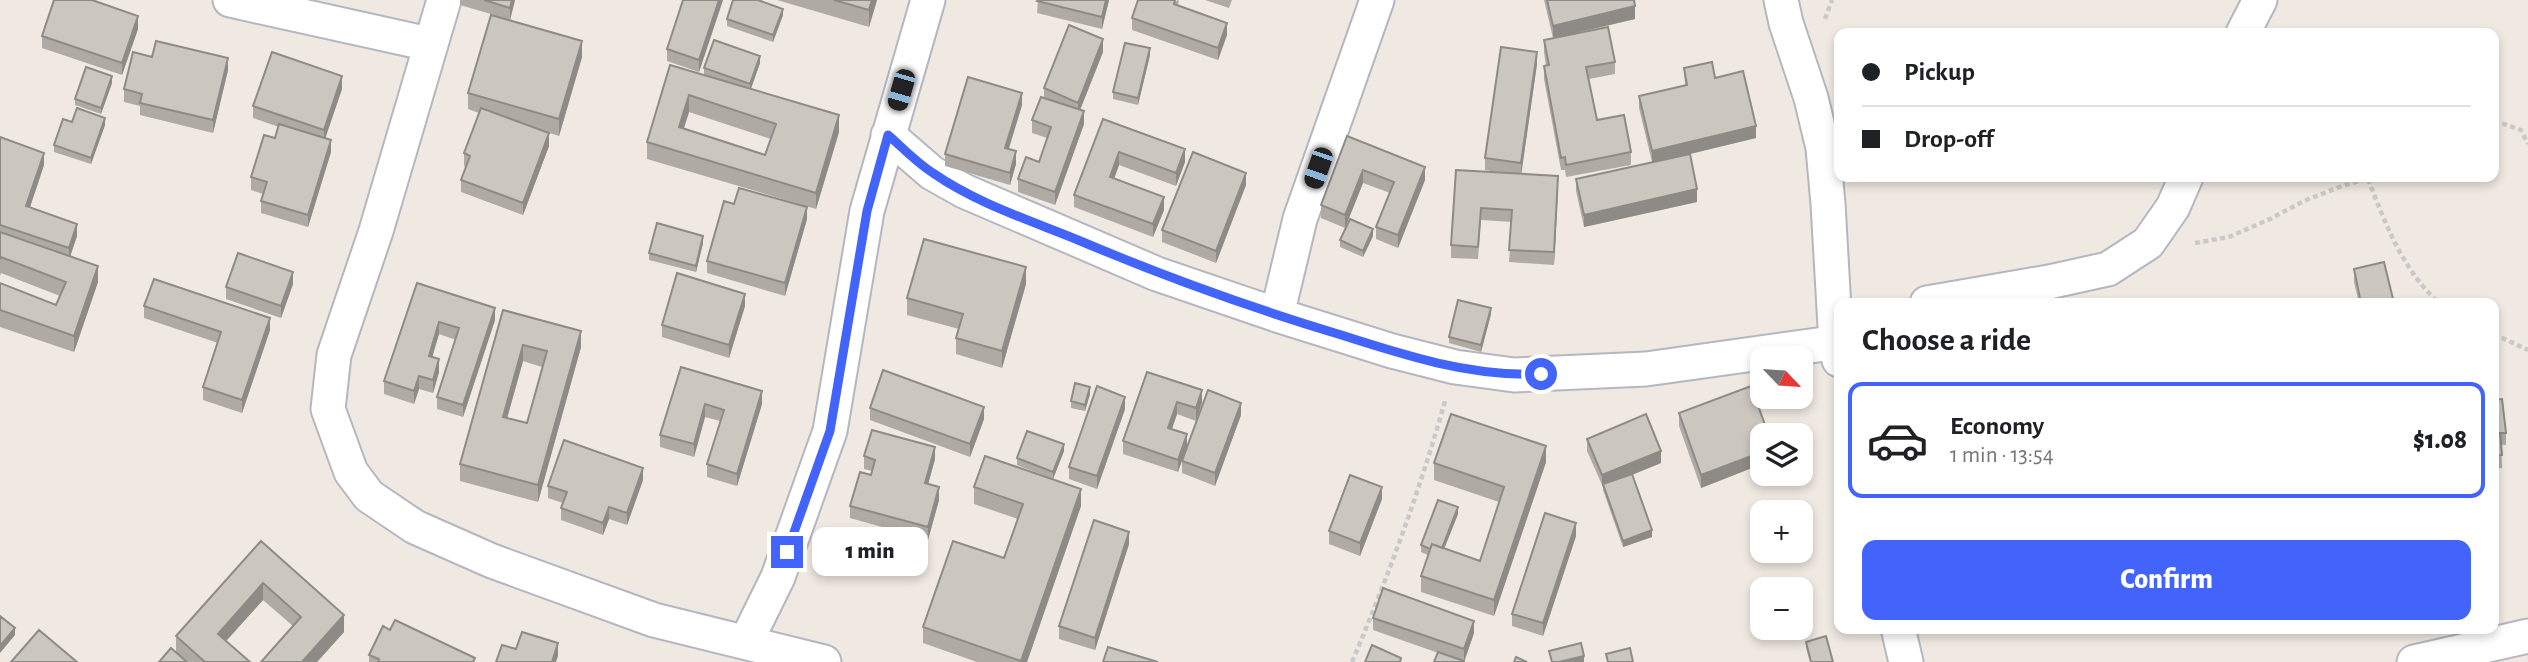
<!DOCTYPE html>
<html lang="en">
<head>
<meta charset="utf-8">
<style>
	body { margin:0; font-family:"Alegreya Sans",sans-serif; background:#f6f6f6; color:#202124; height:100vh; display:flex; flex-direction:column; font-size:26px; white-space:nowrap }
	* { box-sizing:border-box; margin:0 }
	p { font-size:23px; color:#757577 }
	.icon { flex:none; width:38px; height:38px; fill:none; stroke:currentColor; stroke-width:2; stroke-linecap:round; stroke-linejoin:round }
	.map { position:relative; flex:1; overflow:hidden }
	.panel { position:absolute; left:1834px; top:298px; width:665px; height:336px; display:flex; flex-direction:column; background:#fff; border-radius:14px; box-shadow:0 4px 10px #0003 }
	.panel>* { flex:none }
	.hud { position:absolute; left:1834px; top:28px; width:665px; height:154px; border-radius:14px; box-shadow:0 4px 10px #0003; display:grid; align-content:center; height:154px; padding:0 28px; background:#fff }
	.needle { width:46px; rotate:115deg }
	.controls { position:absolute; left:1750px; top:346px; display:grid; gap:14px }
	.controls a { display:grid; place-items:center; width:63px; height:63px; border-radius:14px; background:#fff; box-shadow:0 4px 10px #0003; font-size:35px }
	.end { position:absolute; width:32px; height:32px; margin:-16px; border:9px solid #4264fb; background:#fff; box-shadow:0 0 0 4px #fff }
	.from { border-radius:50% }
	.bubble { position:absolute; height:49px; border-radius:14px; background:#fff; box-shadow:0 4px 10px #0003; font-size:23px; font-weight:800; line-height:49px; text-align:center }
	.car { position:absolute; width:21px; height:42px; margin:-21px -10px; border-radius:9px; box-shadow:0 0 5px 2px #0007; background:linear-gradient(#222 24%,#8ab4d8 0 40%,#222 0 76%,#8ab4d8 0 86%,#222 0) }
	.hud b { display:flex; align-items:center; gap:24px; height:66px; font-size:26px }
	.hud b+b { border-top:2px solid #e0e0e0 }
	.hud i { width:18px; height:18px; background:#202124 }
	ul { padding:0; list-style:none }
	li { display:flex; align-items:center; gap:21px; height:116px; margin:0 14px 10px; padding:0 14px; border:4px solid transparent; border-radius:14px }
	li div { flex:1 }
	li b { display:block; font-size:26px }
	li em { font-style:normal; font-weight:800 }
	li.selected { border-color:#4264fb }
	li>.icon { width:63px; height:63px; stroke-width:1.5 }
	h2 { padding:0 28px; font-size:32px; line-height:84px }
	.cta { display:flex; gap:14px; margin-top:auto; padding:14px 28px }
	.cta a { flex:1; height:80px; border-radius:14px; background:#4264fb; color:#fff; font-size:28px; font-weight:800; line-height:80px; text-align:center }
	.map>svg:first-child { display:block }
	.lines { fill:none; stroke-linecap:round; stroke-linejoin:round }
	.street-casing { stroke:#b4b7c1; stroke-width:37 }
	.path { stroke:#c9c9c9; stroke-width:4.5; stroke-dasharray:5 3.5; stroke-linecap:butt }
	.street { stroke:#fff; stroke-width:33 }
	.wall { fill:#afaba4; fill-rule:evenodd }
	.shaded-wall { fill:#8e8b86 }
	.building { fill:#cbc7bf; stroke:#8e8b86; stroke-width:2; fill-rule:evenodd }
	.route { stroke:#4264fb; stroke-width:9 }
</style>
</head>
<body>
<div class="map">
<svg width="2528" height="662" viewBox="0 0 2528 662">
	<rect width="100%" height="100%" fill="#efe9e1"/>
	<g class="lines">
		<defs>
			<path id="street" d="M230 0 429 44
				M444 0 376 231 334 355 328 409 351 472 369 496 415 527 492 561 654 620 824 662
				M1781 0 1786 23 1811 98 1823 148 1828 204 1836 344 1839 360
				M2243 33 2260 0
				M888 135 932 173 964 191 1157 274 1277 315 1392 351 1455 367 1514 375 1646 369 1839 342
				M1927 303 2049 282 2108 269 2148 243 2173 207 2186 177
				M1277 315 1300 219 1377 0
				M1898 628 1906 662
				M746 642 778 577 830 431 867 211 928 0
				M2414 662 2528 636"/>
		</defs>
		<use href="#street" class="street-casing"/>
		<path class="path" d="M1825 19 1832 0
			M2494 127 2504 124 2521 130 2528 144
			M2368 179C2386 225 2402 269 2439 303
			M2195 243 2229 237 2270 219 2304 201 2342 186 2373 177
			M2494 334 2528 350
			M1352 662C1388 577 1420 490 1445 401"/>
		<use href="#street" class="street"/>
	</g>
	<path class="wall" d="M460 0H515L510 20 582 57 559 136 546 132 549 146 523 215 461 192V180L466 167 464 166V153L479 113 468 109V93L494 15 460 5Z
		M723 0 699 72 667 61V49Z
		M777 0H877L869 27Z
		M1038 0H1109L1102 29 1037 13Z
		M1179 0 1178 5 1227 35 1218 60 1132 30V18Z
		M1205 0H1232L1229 8Z
		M1544 0H1634L1635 19 1564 36 1615 62V74L1589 79 1597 120 1631 152V165L1566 177 1565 170H1561L1544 79V66H1546L1544 52V40L1553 38Z
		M783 15 773 42 727 26V19Z
		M138 29 122 75 42 48V36Z
		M1103 52 1080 110 1084 124 1055 205 1018 192V179L1039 162 1047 138 1032 133V120L1044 98V88Z
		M1150 55 1138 105 1113 99V92Z
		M152 57 228 70 213 133 140 115V106L124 102V89Z
		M760 63 751 89 839 132 816 209 647 159V142L704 75V68ZM689 112 771 139 765 155 684 128Z
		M1537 64 1521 174 1558 189 1554 265 1509 262 1512 222 1481 220 1478 259 1451 258V245L1502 173 1485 170V158Z
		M1684 68 1715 78 1756 138 1690 154 1697 202 1584 227 1576 191V179L1652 162 1639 108V96L1685 85Z
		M112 83 101 114 75 105V99Z
		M342 89 325 138 331 152 308 227 261 213V201L263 194 251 190V177L275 138 279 127 253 118V106Z
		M1022 105 1009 149 1016 164 1010 185 945 166V154Z
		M1103 119 1185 162 1176 186 1119 165 1114 179 1164 210 1153 237 1074 207V195Z
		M72 122 105 125 91 164 54 152V145Z
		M1347 136 1425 180 1398 248 1376 239V227L1390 193 1363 183 1345 228 1321 218V205Z
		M0 137 44 165 30 207 77 236 70 256 98 282 74 352 0 327V283L56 305 60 296 1 273 0 276Z
		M1246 185 1216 263 1162 242V230Z
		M734 204 807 219 785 296 707 273V261Z
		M1373 236 1363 257 1340 247V240Z
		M703 243 696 272 649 260V253Z
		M2354 269 2394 303H2359L2354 282Z
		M417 283 495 320 463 417 437 409V397L456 340 439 334 432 357 439 372 433 393 419 389 414 404 384 394V381Z
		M293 284 281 318 226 299V287Z
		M1026 284 1002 368 956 354V338L959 329 907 315V298Z
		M144 306 270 330 242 413 203 400V387L218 343 144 318Z
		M745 306 729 358 662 337V325Z
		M503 310 581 347 538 502 460 481V464ZM523 361 542 367 527 423 507 418Z
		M1491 314 1481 352 1449 343V337Z
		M681 367 762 404 737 486 707 477V464L720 421 705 417 694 457 660 447V435Z
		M1147 372 1202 402 1196 421 1177 414 1172 429 1187 434 1178 472 1123 454V441Z
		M1090 394 1085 411 1071 408V401Z
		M2494 400 2506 433V445H2501L2502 468 2494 469Z
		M870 408 984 419 970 457 870 420Z
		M1125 409 1097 489 1069 479V467Z
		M1679 413 1762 436V464L1701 488 1679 426Z
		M1241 415 1215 486 1182 473V461Z
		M1587 439 1661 463 1632 475 1652 537 1623 547 1603 490V487L1587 451Z
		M1064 451 1053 479 1017 465V458Z
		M864 456 935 459 928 484 939 500 928 540 850 518V506L871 475 872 471 864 469Z
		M1546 462 1494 616 1421 592V576L1428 555 1421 552V545L1458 514 1444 549 1480 561 1499 502 1434 480V463Z
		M643 480 627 525 609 519 603 535 561 520V508L563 503 548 498V486Z
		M974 487 1081 506 1027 662H977L923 643V627L1004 558 1018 519 974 504Z
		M1382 499 1360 556 1329 544V531Z
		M1576 536 1543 636 1512 626V614Z
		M261 541 344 632 317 662H261L293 626 263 600 226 641 250 662H159L176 652V636Z
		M1129 544 1095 650 1059 639V626Z
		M1373 618 1474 633 1464 662 1373 630Z
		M390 630 475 662H369V655Z
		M1806 642 1833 662H1810L1806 648Z"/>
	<path class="shaded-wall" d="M512 0H515L510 20V8Z
		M719 0H723L699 72V60Z
		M872 0H877L869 27V10Z
		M1106 0H1109L1102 29V17Z
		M1635 6V19L1553 38V26Z
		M783 9V15L773 42V35Z
		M138 16V29L122 75V63Z
		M1227 23V35L1218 60V48Z
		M1103 39V52L1078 115V103Z
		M582 41V57L559 136V119Z
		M1150 48V55L1138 105V98Z
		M1537 52V64L1521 176V163Z
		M760 56V63L750 91V84Z
		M228 58V70L213 133V120Z
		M112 76V83L101 114V108Z
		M342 76V89L324 142V130Z
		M1022 93V105L1005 160V148Z
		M689 95V112L679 143V127Z
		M1084 111V124L1055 205V192Z
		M839 115V132L816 209V193Z
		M105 118V125L91 164V158Z
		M1756 126V138L1652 163V151Z
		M549 133V146L523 215V203Z
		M331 140V152L308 227V215Z
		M1185 149V162L1176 186V173Z
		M1016 151V164L1010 185V173Z
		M1119 152V165L1110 190V177Z
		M44 153V165L26 219V206Z
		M1425 167V180L1398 248V235Z
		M1363 170V183L1345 228V215Z
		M1246 173V185L1216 263V251Z
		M1558 176V189L1554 265V252Z
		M1697 189V202L1584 227V215Z
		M1164 197V210L1153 237V224Z
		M807 207V219L785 296V283Z
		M77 224V236L69 260V248Z
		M1373 229V236L1363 257V251Z
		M703 236V243L696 272V266Z
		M98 266V282L74 352V336Z
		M1026 267V284L1002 368V351Z
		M293 272V284L281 318V306Z
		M745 294V306L729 358V345Z
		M495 308V320L463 417V405Z
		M1491 308V314L1481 352V345Z
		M270 318V330L242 413V400Z
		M439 322V334L429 368V356Z
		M581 331V347L538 502V485Z
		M523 345V361L503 433V417Z
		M439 359V372L433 393V380Z
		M419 376V389L414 404V391Z
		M1090 387V394L1085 411V405Z
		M1202 390V402L1196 421V408Z
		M762 391V404L737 486V474Z
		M1125 397V409L1097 489V476Z
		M1177 402V414L1168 440V428Z
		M1241 403V415L1215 486V473Z
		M705 404V417L694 457V444Z
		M984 407V419L970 457V444Z
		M1187 434V447L1178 472V460Z
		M1064 444V451L1053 479V472Z
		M1546 446V462L1494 616V600Z
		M935 447V459L925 496V483Z
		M1661 451V463L1604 486 1603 484 1602 487V475Z
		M1762 452V464L1701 488V475Z
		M643 468V480L627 525V513Z
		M939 487V500L928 540V527Z
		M1382 487V499L1360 556V543Z
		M1081 489V506L1027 662H1021Z
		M609 507V519L603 535V523Z
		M1458 507V514L1440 559V553Z
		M1576 523V536L1543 636V623Z
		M1652 530V537L1623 547V541Z
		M1129 532V544L1095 650V638Z
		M263 583V600L218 650V634Z
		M344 615V632L317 662H302Z
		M1474 621V633L1464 662V649Z
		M15 628V635L0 653V646Z
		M558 643V656L556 662H552Z
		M1584 656V662H1559Z"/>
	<path class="building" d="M54 0H92L138 16 122 63 42 36Z
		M484 0H512L510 8Z
		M683 0H719L699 60 667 49Z
		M733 0H758L783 9 773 35 727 19Z
		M834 0H872L869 10Z
		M1038 0H1106L1102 17 1037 1Z
		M1138 0H1175L1174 4 1227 23 1218 48 1132 18Z
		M1547 0H1634L1635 6 1553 26Z
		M491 15 582 41 559 119 468 93Z
		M1069 25 1103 39 1078 103 1044 88Z
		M1608 27 1615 62 1586 67 1597 120 1624 115 1631 152 1566 165 1565 157 1561 158 1544 66 1549 65 1544 40Z
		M714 40 760 56 750 84 704 68Z
		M156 41 228 58 213 120 140 103 142 94 124 89 133 52 152 57Z
		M1125 43 1150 48 1138 98 1113 92Z
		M1501 47 1537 52 1521 163 1485 158Z
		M272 52 342 76 324 130 253 106Z
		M1712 62 1715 78 1743 71 1756 126 1652 151 1639 96 1687 85 1684 68Z
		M670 65 839 115 816 193 647 142ZM689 95 776 124 765 155 679 127Z
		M86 67 112 76 101 108 75 99Z
		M968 77 1022 93 1005 148 1016 151 1010 173 945 154Z
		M1041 97 1084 111 1055 192 1018 179 1026 157 1039 162 1051 127 1032 120Z
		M77 108 105 118 91 158 54 145 63 119 72 122Z
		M481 108 549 133 523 203 461 180 470 156 464 153Z
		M1103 119 1185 149 1176 173 1119 152 1110 177 1164 197 1153 224 1074 195Z
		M279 124 331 140 308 215 261 201 267 182 251 177 264 135 275 138Z
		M1347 136 1425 167 1398 235 1376 227 1394 182 1363 170 1345 215 1321 205Z
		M0 137 44 153 26 206 77 224 69 248 0 225Z
		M1193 152 1246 173 1216 251 1162 230Z
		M1690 154 1697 189 1584 215 1576 179Z
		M1456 170 1558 176 1554 252 1509 250 1512 210 1481 208 1478 247 1451 245Z
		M739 188 807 207 785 283 707 261 724 201 734 204Z
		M1350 219 1373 229 1363 251 1340 240Z
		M657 223 703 236 696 266 649 253Z
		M0 232 98 266 74 336 0 310V283L56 305 66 282 1 257 0 259Z
		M924 239 1026 267 1002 351 956 338 963 314 907 298Z
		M238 253 293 272 281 306 226 287Z
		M2384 262 2394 303H2361L2354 269Z
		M677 273 745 294 729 345 662 325Z
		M154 279 270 318 242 400 203 387 221 332 144 306Z
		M417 283 495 308 463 405 437 397 459 328 439 322 429 356 439 359 433 380 419 376 414 391 384 381Z
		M1458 300 1491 308 1481 345 1449 337Z
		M503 310 581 331 538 485 460 464ZM523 345 547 351 527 423 503 417Z
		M681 367 762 391 737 474 707 464 724 410 705 404 694 444 660 435Z
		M883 370 984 407 970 444 870 408Z
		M1147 372 1202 390 1196 408 1177 402 1168 428 1187 434 1178 460 1123 441Z
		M1075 383 1090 387 1085 405 1071 401Z
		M1097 386 1125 397 1097 476 1069 467Z
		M1751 386 1769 436H1762V452L1701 475 1679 413Z
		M1208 390 1241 403 1215 473 1182 461Z
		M2502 399 2506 433H2500L2502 455 2494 456V400Z
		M1451 414 1546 446 1494 600 1421 576 1432 544 1480 561 1504 487 1434 463Z
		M1646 414 1661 451 1602 475 1587 439Z
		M872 430 935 447 925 483 939 487 928 527 850 506 860 472 871 475 875 460 864 456Z
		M1027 431 1064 444 1053 472 1017 458Z
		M564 440 643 468 627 513 609 507 603 523 561 508 567 492 548 486Z
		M985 456 1081 489 1021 661 923 627 953 541 1004 558 1023 504 974 487Z
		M1632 474 1652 530 1623 541 1603 484Z
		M1350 475 1382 487 1360 543 1329 531Z
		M1438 500 1458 507 1442 548 1432 544 1430 549 1421 545Z
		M1545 513 1576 523 1543 623 1512 614Z
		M1094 520 1129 532 1095 638 1059 626Z
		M261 541 344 615 302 662H261L301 617 263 583 218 634 250 662H205L176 636Z
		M1383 588 1474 621 1464 649 1373 618Z
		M0 616 15 628 0 646Z
		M395 620 475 658 473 662H378L379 659 369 655 383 626 390 630Z
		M39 630 77 662H11Z
		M522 632 558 643 552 662H496L502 645 516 649Z
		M1826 636 1833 662H1811L1806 642Z
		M1581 643 1584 656 1559 662H1552L1549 651Z
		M1372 645 1401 658 1400 662H1365Z
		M1108 647 1158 662H1103Z
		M171 648 187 662H159Z
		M1630 648 1633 662H1608L1606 654Z
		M1438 652 1464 661V662H1434Z
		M1516 657 1527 662H1514Z"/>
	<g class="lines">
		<path class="route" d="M787 552 830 431 867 211 888 135C903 148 917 163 933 173 976 203 1029 220 1078 240 1163 276 1249 307 1338 334 1403 355 1471 377 1541 374"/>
	</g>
</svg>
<div class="controls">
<a><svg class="needle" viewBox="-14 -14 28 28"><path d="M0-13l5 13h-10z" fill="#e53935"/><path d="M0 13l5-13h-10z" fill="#757577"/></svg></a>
<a><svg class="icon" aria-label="layers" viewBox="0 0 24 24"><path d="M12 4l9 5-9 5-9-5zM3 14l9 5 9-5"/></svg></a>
<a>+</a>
<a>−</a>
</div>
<i class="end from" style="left:1541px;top:374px"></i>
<i class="end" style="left:787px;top:552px"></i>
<div class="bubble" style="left:812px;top:527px;width:116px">1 min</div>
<i class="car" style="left:901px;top:90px;rotate:196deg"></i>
<i class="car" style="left:1318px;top:168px;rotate:199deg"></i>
<div class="hud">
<b><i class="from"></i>Pickup</b>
<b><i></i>Drop-off</b>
</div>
<section class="panel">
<h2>Choose a ride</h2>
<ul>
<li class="selected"><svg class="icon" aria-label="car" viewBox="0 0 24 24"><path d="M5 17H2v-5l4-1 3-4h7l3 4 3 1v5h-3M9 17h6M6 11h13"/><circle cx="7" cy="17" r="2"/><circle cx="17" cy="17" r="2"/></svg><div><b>Economy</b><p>1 min · 13:54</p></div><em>$1.08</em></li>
</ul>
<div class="cta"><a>Confirm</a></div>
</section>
</div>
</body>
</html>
